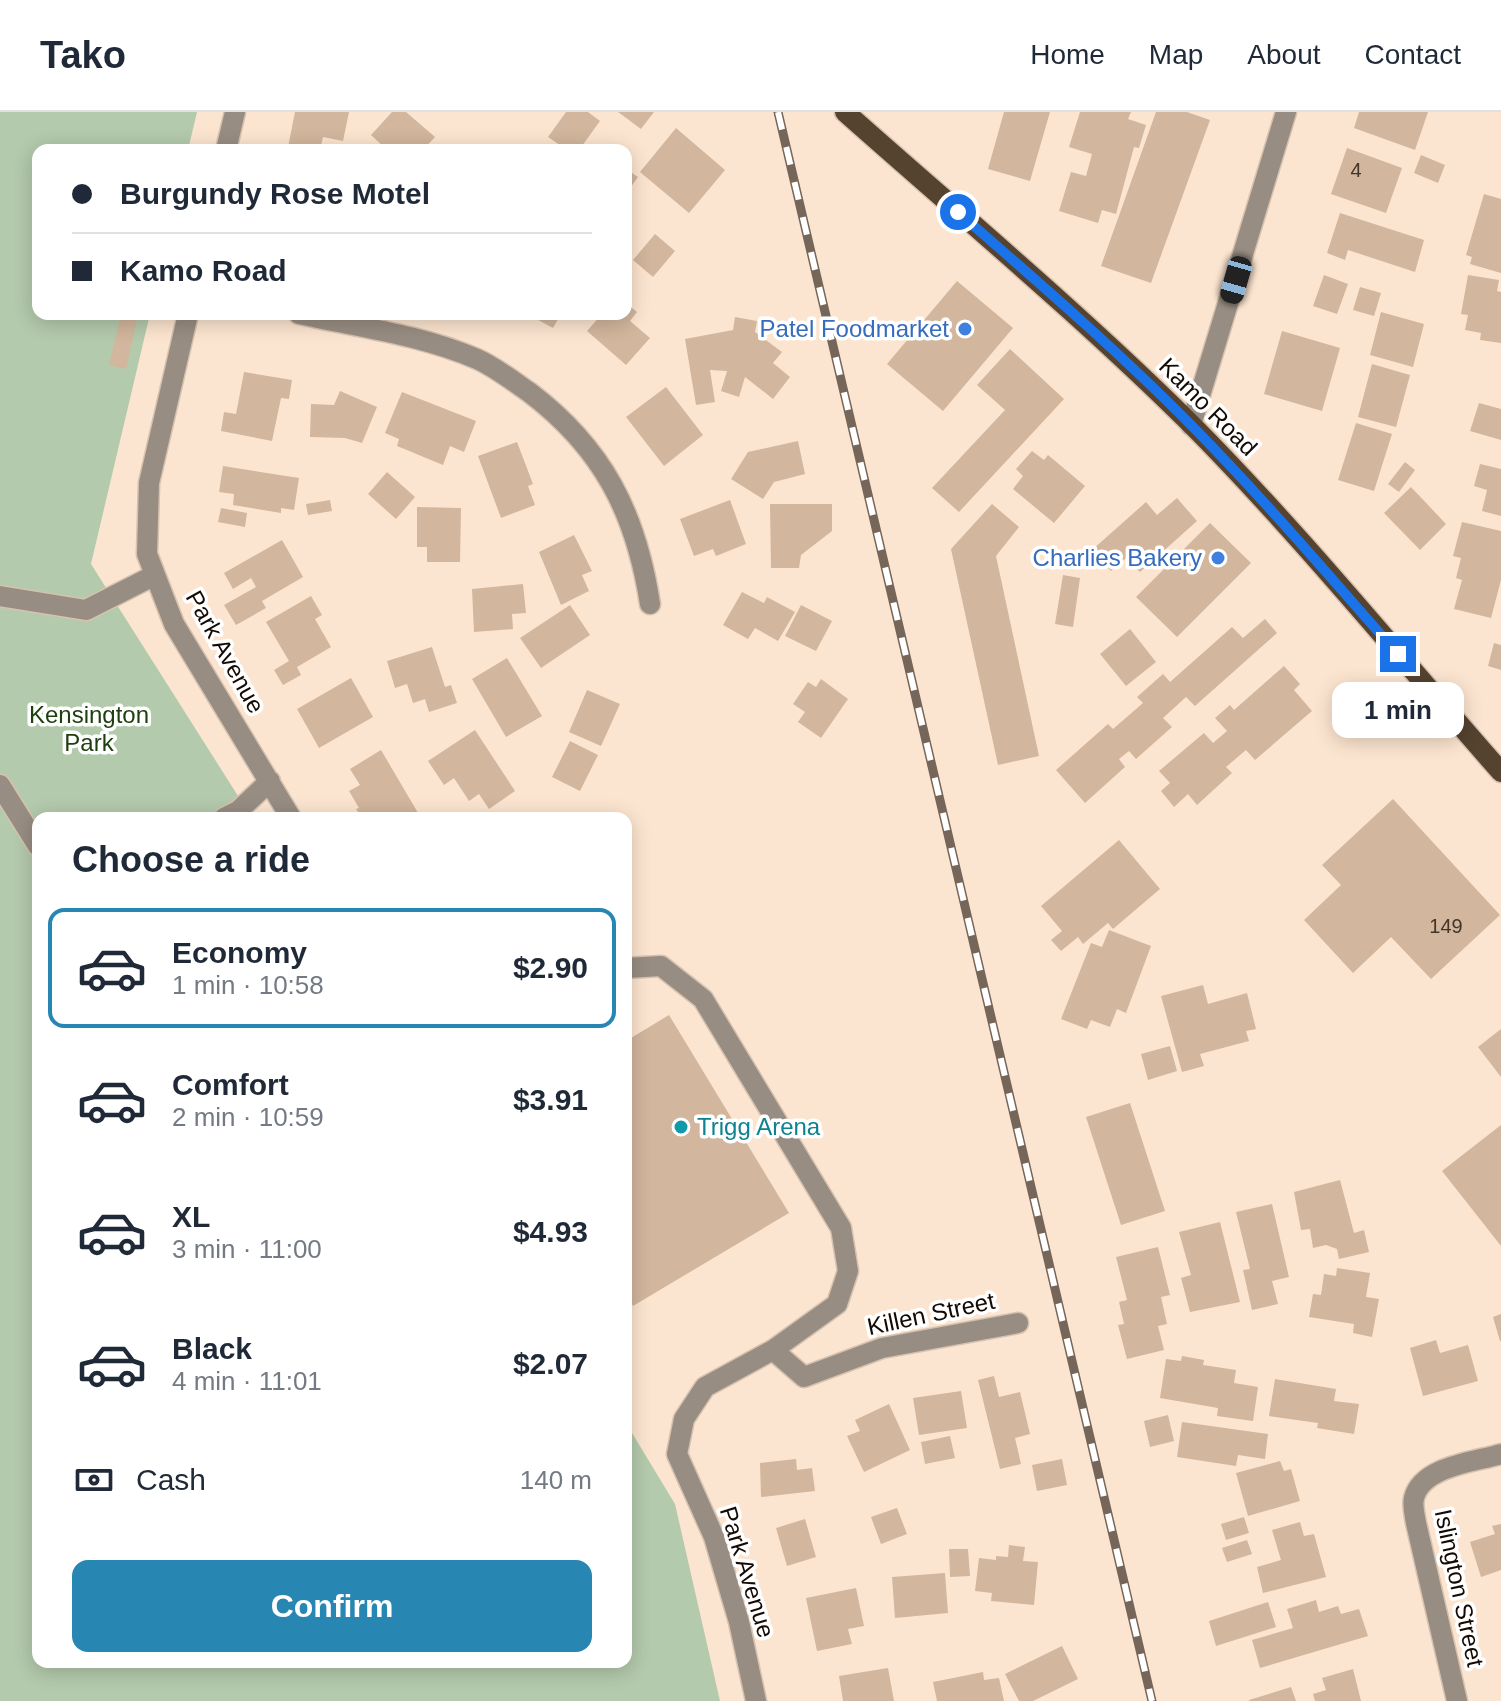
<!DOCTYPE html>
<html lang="en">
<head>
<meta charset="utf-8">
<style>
	body { margin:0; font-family:Arial,sans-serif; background:#f6f6f7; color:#1f2937; height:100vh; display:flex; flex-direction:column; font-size:30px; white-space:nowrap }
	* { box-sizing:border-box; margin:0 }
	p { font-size:26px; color:#747a83 }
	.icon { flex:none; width:44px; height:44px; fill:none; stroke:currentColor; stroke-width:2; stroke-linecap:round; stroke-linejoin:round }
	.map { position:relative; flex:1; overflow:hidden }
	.side { position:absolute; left:32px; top:700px; width:600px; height:856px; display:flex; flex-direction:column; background:#fff; border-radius:16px; box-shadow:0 4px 20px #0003 }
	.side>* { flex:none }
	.top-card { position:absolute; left:32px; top:32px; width:600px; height:176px; border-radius:16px; box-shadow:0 4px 20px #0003; display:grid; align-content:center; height:176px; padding:0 40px; background:#fff }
	.end { position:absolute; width:36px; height:36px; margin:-18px; border:10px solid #1a73e8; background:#fff; box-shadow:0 0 0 4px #fff }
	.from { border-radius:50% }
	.bubble { position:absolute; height:56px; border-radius:16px; background:#fff; box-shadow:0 4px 20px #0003; font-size:26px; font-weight:800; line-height:56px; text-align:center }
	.car { position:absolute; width:24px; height:48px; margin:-24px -12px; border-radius:10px; box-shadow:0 0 6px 2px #0007; background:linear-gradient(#222 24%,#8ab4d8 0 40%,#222 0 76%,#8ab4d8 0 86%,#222 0) }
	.top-card b { display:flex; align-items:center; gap:28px; height:76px; font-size:30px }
	.top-card b+b { border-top:2px solid #e0e1e3 }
	.top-card i { width:20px; height:20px; background:#1f2937 }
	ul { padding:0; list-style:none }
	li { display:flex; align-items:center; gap:24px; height:120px; margin:0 16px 12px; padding:0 24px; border:4px solid transparent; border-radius:16px }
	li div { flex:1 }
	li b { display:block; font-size:30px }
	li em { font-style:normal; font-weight:800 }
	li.selected { border-color:#2886b2 }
	li>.icon { width:72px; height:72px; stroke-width:1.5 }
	h2 { padding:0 40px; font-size:36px; line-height:96px }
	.pay { display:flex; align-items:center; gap:20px; height:88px; padding:0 40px; font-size:30px }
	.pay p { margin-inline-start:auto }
	.action { display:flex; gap:16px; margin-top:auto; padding:16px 40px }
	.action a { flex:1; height:92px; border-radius:16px; background:#2886b2; color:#fff; font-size:32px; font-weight:800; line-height:92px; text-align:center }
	header { display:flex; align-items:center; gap:48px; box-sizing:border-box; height:112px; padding:0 40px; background:#fff; border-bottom:2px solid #e0e1e3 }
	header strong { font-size:38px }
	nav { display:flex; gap:44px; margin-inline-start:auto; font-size:28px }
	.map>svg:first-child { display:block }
	.green { fill:#b4caac }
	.building { fill:#d2b69d }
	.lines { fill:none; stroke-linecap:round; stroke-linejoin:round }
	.minor-casing { stroke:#d7c2af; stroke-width:23 }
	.major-casing { stroke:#d7c2af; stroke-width:23 }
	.minor { stroke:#988d82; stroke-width:20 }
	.major { stroke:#55422f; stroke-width:20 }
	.rail-casing { stroke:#756659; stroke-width:9 }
	.rail { stroke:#fff; stroke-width:6; stroke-dasharray:18; stroke-linecap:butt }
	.route { stroke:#1a73e8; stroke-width:10 }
	.shop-dot { fill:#3f7fe0; stroke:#fff; stroke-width:3 }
	.culture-dot { fill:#0f9aa8; stroke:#fff; stroke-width:3 }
	.labels { text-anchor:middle; stroke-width:7; stroke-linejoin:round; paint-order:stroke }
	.number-label { font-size:20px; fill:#43352a }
	.shop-label { font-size:24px; fill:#366cbe; stroke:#fff; text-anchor:end }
	.street-label { font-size:24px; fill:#130a03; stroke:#fff }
	.park-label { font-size:24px; fill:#1e400f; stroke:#fff }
	.culture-label { font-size:24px; fill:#0d838f; stroke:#fff; text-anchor:start }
</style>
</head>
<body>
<header>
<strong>Tako</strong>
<nav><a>Home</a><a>Map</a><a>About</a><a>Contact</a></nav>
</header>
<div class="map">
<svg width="1501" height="1589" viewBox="0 0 1501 1589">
	<rect width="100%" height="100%" fill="#fce5d0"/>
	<path class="green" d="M0 0H197L188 38H38V202H150L91 452 252 706H38V1550H626V1311L675 1392 720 1589H0Z"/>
	<path class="building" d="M295 0H349L343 29 323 25 320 38 288 35Z
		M392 0H406L435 25 423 38H387L371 23Z
		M566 0H588L600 9 579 38H567L548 25Z
		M618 0H654L641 17Z
		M1004 0H1050L1030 69 988 57Z
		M1080 0H1131L1128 7 1146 13 1139 36 1134 35 1116 102 1102 98 1098 111 1059 99 1071 60 1086 64 1092 42 1069 35Z
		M1156 0H1187L1210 8 1151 171 1101 154Z
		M1359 0H1428L1415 38 1354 16Z
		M676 16 725 58 689 101 640 60Z
		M1347 36 1402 56 1386 101 1331 82Z
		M1421 43 1445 53 1438 71 1414 61Z
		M626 57 638 65 628 79 626 78Z
		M1484 82 1501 87V161L1470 152 1472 145 1466 143Z
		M1340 101 1424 128 1415 160 1348 138 1345 148 1327 141Z
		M655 122 675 139 653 165 633 148Z
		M1324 163 1348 172 1337 202 1313 194Z
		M1468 163 1499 168 1497 179 1501 180V231L1480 228 1481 221 1465 218 1468 203 1461 202Z
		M957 169 1013 216 943 299 887 252Z
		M1360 175 1381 181 1374 204 1353 198Z
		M626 191 637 200 630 209 650 226 626 253 587 219 602 202H626Z
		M1381 200 1424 212 1413 255 1370 243Z
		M121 202H138L126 257 109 253Z
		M527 202H561L553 216Z
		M735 205 757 209 755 220 782 240 773 251 790 265 773 287 745 265 739 285 721 279 727 259 710 258 715 290 696 293 685 227 733 218Z
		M1282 219 1340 236 1322 299 1264 282Z
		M1010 237 1064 287 959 400 932 376 1005 298 977 273Z
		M1372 252 1410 263 1396 315 1358 305Z
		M244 260 292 268 289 287 281 286 272 329 221 319 224 300 236 302Z
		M666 275 703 323 664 354 626 305Z
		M340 279 377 295 362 331 345 326 310 325 311 292 334 293Z
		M402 280 476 309 464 340 450 334 443 353 397 334 399 327 385 321Z
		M1479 291 1501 297V328L1470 319Z
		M1356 311 1392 322 1374 379 1338 368Z
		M798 329 805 362 774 370 763 387 731 367 748 340Z
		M517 330 533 372 528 374 535 393 501 406 478 344Z
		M1032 339 1044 348 1048 343 1085 374 1054 411 1013 377 1023 364 1016 357Z
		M1405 350 1415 358 1399 380 1388 372Z
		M1480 352 1501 357V404L1482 399 1487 378 1474 374Z
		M223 354 299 366 294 398 281 396V401L233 393 234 382 219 380Z
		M387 360 415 385 396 407 368 382Z
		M1411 375 1446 412 1420 438 1384 401Z
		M1177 386 1197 409 1140 460 1126 446 1111 459 1092 438 1146 390 1157 403Z
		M330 388 332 399 308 403 306 392Z
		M730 388 746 432 716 444 713 437 694 444 680 407Z
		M770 392H832V419L801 443 799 456H771Z
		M992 392 1019 415 996 444 1039 644 998 653 951 437Z
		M417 395 461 396 460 450H427V435H417Z
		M221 396 247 401 245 415 218 410Z
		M1462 410 1501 419V468L1491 506 1454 497 1462 468 1456 466 1461 446 1453 444Z
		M1210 411 1251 451 1177 525 1136 485Z
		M574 423 592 459 582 463 589 479 561 493 539 440Z
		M282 428 303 465 262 489 266 496 236 513 224 493 256 475 251 466 233 477 224 461Z
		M1063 463 1080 466 1073 515 1055 512Z
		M523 472 526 501 512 502 513 517 474 520 472 477Z
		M742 480 764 491 767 485 795 500 778 529 755 516 748 527 723 513Z
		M311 484 322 503 315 507 331 535 297 555 301 563 283 573 274 558 289 549 266 510Z
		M570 493 590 523 541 556 520 526Z
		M801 493 832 509 816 539 785 524Z
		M1265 507 1277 521 1195 594 1186 585 1163 606 1172 615 1136 647 1129 639 1119 647 1125 655 1085 691 1056 658 1108 612 1113 617 1143 591 1137 585 1163 562 1170 570 1232 515 1243 526Z
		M1130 517 1156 550 1126 574 1100 542Z
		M1494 531 1501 533V558L1488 554Z
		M432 535 445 575 451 573 457 591 429 600 425 587 413 591 407 572 395 576 387 549Z
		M507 546 542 604 506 625 472 567Z
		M1284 554 1300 572 1294 578 1312 599 1255 648 1246 638 1226 655 1232 661 1197 693 1188 682 1174 695 1161 679 1170 671 1159 659 1204 621 1213 631 1227 619 1215 606 1230 593 1234 598Z
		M351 566 373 605 319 636 297 597Z
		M821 567 848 587 821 626 798 610 805 600 793 592 808 570 816 575Z
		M587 578 620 592 601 634 569 620Z
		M475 618 515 679 489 697 479 682 469 689 454 666 444 673 428 649Z
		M570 629 598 643 580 679 552 665Z
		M381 638 421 706H362L356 697 359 696 349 679 360 673 350 657Z
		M1393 687 1500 803 1431 867 1391 825 1353 861 1304 808 1341 773 1322 753Z
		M1119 728 1160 777 1113 817 1108 811 1083 832 1078 825 1061 839 1051 828 1062 819 1041 794Z
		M1109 818 1151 834 1126 901 1117 897 1110 915 1091 908 1087 917 1061 907 1091 831 1102 835Z
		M1203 873 1208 892 1247 881 1256 917 1246 919 1249 929 1200 942 1204 954 1182 960 1161 884Z
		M669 903 789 1101 633 1194 626 1182V929Z
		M1501 917V965L1478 935Z
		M1170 934 1177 959 1148 968 1141 942Z
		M1130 991 1165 1099 1121 1113 1086 1005Z
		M1501 1013V1134L1442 1059Z
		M1340 1068 1354 1121 1364 1118 1369 1140 1339 1147 1337 1137 1326 1133 1313 1136 1310 1117 1301 1118 1294 1080Z
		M1272 1092 1289 1165 1272 1169 1278 1192 1252 1198 1243 1158 1250 1157 1236 1100Z
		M1220 1110 1240 1190 1190 1200 1181 1166 1191 1163 1179 1120Z
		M1158 1135 1170 1183 1161 1185 1167 1212 1158 1214 1164 1238 1127 1247 1118 1213 1124 1212 1119 1190 1127 1188 1116 1145Z
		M1337 1156 1370 1161 1366 1185 1379 1187 1372 1225 1353 1221 1354 1212 1309 1205 1313 1182 1321 1183 1324 1162 1336 1164Z
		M1501 1202V1229H1500L1493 1205Z
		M1436 1228 1440 1241 1468 1233 1478 1269 1423 1284 1410 1236Z
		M1182 1244 1204 1248 1203 1253 1236 1258 1234 1271 1258 1275 1253 1309 1217 1304 1218 1296 1160 1286 1166 1247 1181 1249Z
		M994 1264 999 1285 1020 1280 1030 1322 1015 1326 1021 1352 1000 1357 978 1268Z
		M1275 1267 1336 1277 1334 1289 1359 1292 1354 1322 1317 1316 1318 1311 1269 1304Z
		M961 1279 967 1316 919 1323 913 1286Z
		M889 1292 910 1338 864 1360 847 1324 860 1319 855 1308Z
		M1168 1303 1174 1329 1150 1335 1144 1309Z
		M1182 1310 1268 1322 1265 1347 1238 1343 1236 1354 1177 1345Z
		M950 1324 955 1346 925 1352 921 1330Z
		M796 1347 797 1358 812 1356 815 1379 761 1385 760 1351Z
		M1062 1347 1067 1373 1037 1379 1032 1353Z
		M1280 1349 1284 1359 1291 1357 1300 1389 1248 1404 1236 1361Z
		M897 1396 907 1422 881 1432 871 1405Z
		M1244 1405 1249 1421 1226 1428 1221 1412Z
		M805 1407 816 1445 787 1454 776 1416Z
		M1300 1410 1304 1424 1314 1422 1326 1465 1263 1481 1257 1455 1281 1448 1272 1418Z
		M1501 1412V1458L1481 1465 1470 1430 1495 1422 1492 1414Z
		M1247 1428 1252 1442 1227 1450 1222 1436Z
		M1009 1433 1025 1435 1023 1449 1038 1450 1034 1493 991 1489 992 1481 975 1479 979 1446 996 1448V1444L1008 1445Z
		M949 1437H968L970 1464 950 1465Z
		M945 1461 948 1501 895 1506 892 1465Z
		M856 1476 864 1514 848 1517 852 1532 817 1539 806 1486Z
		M1316 1488 1319 1500 1338 1494 1341 1502 1359 1497 1368 1524 1260 1556 1252 1528 1293 1516 1287 1497Z
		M1268 1490 1276 1515 1216 1534 1209 1509Z
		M1062 1534 1078 1567 1033 1589H1019L1005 1562Z
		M888 1556 894 1589H843L839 1564Z
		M1353 1557 1361 1589H1315L1313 1582 1326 1578 1322 1566Z
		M983 1560 984 1568 999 1566 1004 1589H937L933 1570Z
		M1291 1575 1296 1589H1249V1588Z"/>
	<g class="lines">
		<defs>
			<path id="minor" d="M226 38 235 0
				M188 202 149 371 147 442 174 512 291 706
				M299 202C358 215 422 223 477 247 495 255 513 269 529 280 603 336 636 401 650 492
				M1191 313 1286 0
				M0 484 86 498 155 463
				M0 673 38 734
				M224 706 238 699 270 669
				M626 856 661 854 703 887 841 1116 848 1159 837 1192 773 1238 705 1275 684 1307 677 1342 714 1425 739 1510 756 1589
				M773 1238 804 1265 882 1236 1018 1211
				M1457 1589 1416 1411C1415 1404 1412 1394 1414 1386 1422 1354 1475 1350 1501 1342"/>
			<path id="major" d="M845 0C961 103 1081 203 1191 312 1300 422 1399 544 1501 660"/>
		</defs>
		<use href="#minor" class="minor-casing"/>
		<use href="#major" class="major-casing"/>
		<use href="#minor" class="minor"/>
		<use href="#major" class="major"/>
		<defs>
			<path id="rail" d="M778 0 1152 1589"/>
		</defs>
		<use href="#rail" class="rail-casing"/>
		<use href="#rail" class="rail"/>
	</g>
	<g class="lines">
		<path class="route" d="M958 100C1037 169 1117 238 1191 313 1263 386 1330 465 1398 542"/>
	</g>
	<g class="shop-dot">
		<circle cx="965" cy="217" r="8"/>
		<circle cx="1218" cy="446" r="8"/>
	</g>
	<circle class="culture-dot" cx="681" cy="1015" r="8"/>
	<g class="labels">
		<g class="number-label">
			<text x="1356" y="65">4</text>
			<text x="1446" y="821">149</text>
		</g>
		<g class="shop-label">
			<text x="949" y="225">Patel Foodmarket</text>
			<text x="1202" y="454">Charlies Bakery</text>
		</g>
		<g class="street-label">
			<text transform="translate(1208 295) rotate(45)" y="8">Kamo Road</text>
			<text transform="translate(225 540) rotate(61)" y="8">Park Avenue</text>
			<text transform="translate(931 1202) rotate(-12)" y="8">Killen Street</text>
			<text transform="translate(747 1460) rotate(73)" y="8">Park Avenue</text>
			<text transform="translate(1459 1476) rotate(78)" y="8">Islington Street</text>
		</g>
		<g class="park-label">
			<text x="89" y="611">Kensington<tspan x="89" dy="28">Park</tspan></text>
		</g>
		<g class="culture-label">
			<text x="697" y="1023">Trigg Arena</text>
		</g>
	</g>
</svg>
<i class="end from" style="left:958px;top:100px"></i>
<i class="end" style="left:1398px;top:542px"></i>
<div class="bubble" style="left:1332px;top:570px;width:132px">1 min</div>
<i class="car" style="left:1236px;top:168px;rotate:196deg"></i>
<div class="top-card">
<b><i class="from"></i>Burgundy Rose Motel</b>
<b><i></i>Kamo Road</b>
</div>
<section class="side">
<h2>Choose a ride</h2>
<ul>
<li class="selected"><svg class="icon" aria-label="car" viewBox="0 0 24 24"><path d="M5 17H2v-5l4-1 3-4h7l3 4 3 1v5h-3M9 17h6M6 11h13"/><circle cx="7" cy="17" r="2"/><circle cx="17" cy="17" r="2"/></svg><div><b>Economy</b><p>1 min · 10:58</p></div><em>$2.90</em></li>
<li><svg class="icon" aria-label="car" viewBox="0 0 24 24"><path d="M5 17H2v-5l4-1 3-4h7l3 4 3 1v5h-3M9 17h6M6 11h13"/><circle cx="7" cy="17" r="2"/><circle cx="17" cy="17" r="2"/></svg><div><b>Comfort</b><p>2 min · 10:59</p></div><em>$3.91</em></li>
<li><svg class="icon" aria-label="car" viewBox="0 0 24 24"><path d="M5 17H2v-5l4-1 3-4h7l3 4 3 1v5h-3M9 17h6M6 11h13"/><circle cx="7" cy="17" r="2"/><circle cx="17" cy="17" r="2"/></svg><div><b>XL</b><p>3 min · 11:00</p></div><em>$4.93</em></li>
<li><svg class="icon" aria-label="car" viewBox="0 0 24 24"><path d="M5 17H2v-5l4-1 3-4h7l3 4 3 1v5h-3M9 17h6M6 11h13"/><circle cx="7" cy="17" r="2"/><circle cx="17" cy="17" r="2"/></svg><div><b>Black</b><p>4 min · 11:01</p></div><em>$2.07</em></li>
</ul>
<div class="pay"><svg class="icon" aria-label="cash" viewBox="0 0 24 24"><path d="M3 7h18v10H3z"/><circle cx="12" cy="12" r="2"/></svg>Cash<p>140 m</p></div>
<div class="action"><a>Confirm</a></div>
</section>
</div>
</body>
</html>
